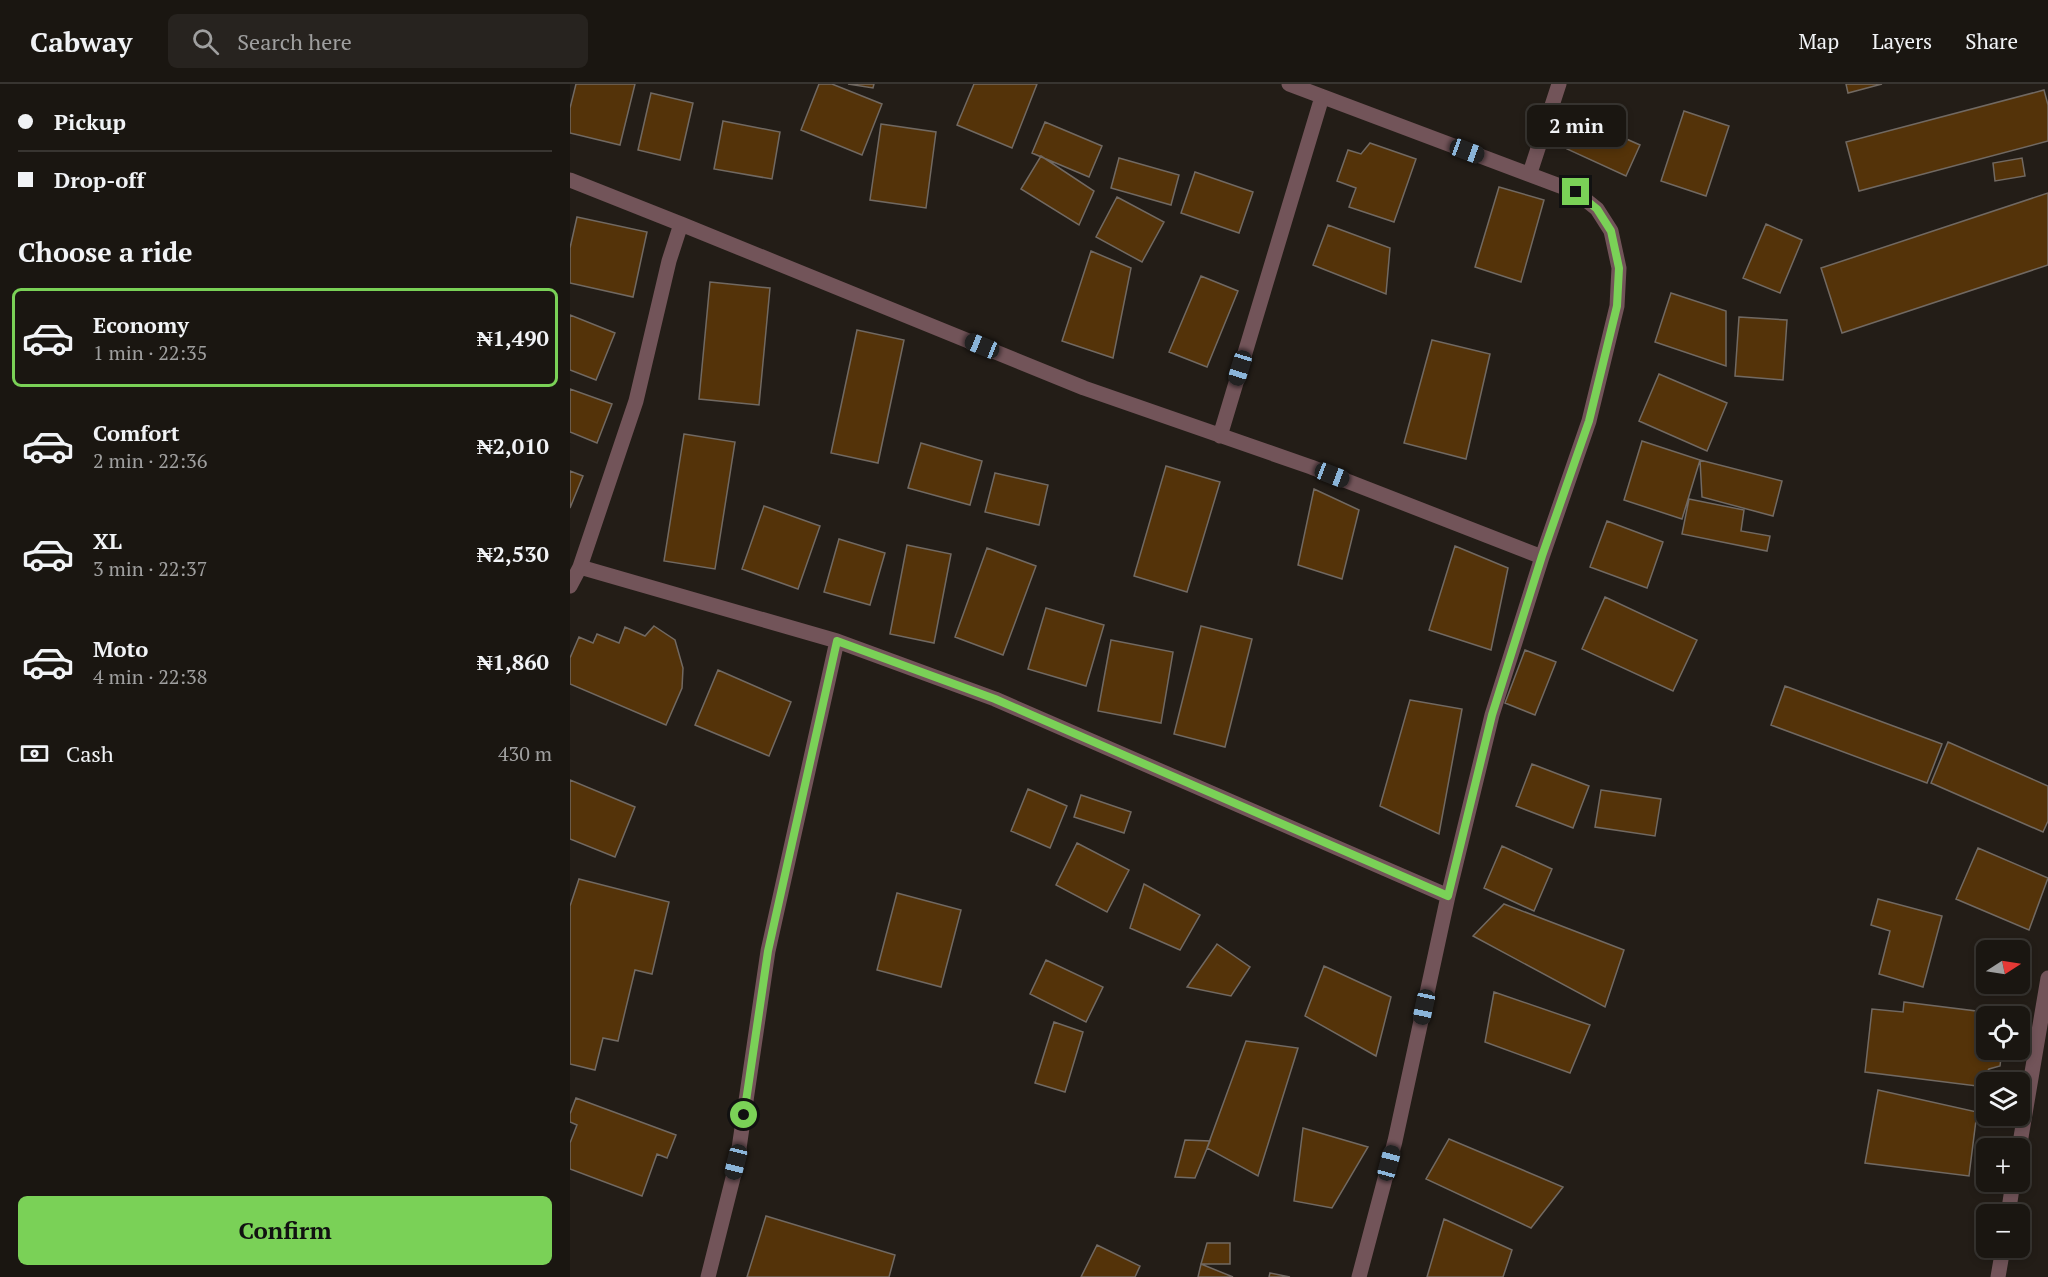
<!DOCTYPE html>
<html lang="en">
<head>
<meta charset="utf-8">
<style>
	body { margin:0; font-family:"PT Serif",serif; background:#27231f; color:#f1f3f6; height:100vh; display:flex; flex-direction:column; font-size:22px; white-space:nowrap }
	* { box-sizing:border-box; margin:0 }
	p { font-size:20px; color:#9f9f9f }
	.icon { flex:none; width:33px; height:33px; fill:none; stroke:currentColor; stroke-width:2; stroke-linecap:round; stroke-linejoin:round }
	.map { position:relative; flex:1; overflow:hidden }
	.details { display:flex; flex-direction:column; background:#1a1611; width:570px }
	.details>* { flex:none }
	.banner { display:grid; align-content:center; height:132px; padding:0 18px; background:#1a1611 }
	.needle { width:39px; rotate:78deg }
	.buttons { position:absolute; left:1406px; top:856px; display:grid; gap:12px }
	.buttons a { display:grid; place-items:center; width:54px; height:54px; border-radius:9px; background:#1a1611; box-shadow:0 3px 9px #0003,0 0 0 2px #383531; font-size:30px }
	.end { position:absolute; width:27px; height:27px; margin:-14px; border:8px solid #7ad157; background:#111; box-shadow:0 0 0 3px #111 }
	.from { border-radius:50% }
	.bubble { position:absolute; height:42px; border-radius:9px; background:#1a1611; box-shadow:0 3px 9px #0003,0 0 0 2px #383531; font-size:20px; font-weight:800; line-height:42px; text-align:center }
	.car { position:absolute; width:18px; height:36px; margin:-18px -9px; border-radius:8px; box-shadow:0 0 4px 2px #0007; background:linear-gradient(#222 24%,#8ab4d8 0 40%,#222 0 76%,#8ab4d8 0 86%,#222 0) }
	.banner b { display:flex; align-items:center; gap:21px; height:57px; font-size:22px }
	.banner b+b { border-top:2px solid #383531 }
	.banner i { width:15px; height:15px; background:#f1f3f6 }
	ul { padding:0; list-style:none }
	li { display:flex; align-items:center; gap:18px; height:99px; margin:0 12px 9px; padding:0 6px; border:3px solid transparent; border-radius:9px }
	li div { flex:1 }
	li b { display:block; font-size:22px }
	li em { font-style:normal; font-weight:800 }
	li.on { border-color:#7ad157 }
	li>.icon { width:54px; height:54px; stroke-width:1.5 }
	h2 { padding:0 18px; font-size:27px; line-height:72px }
	.pay { display:flex; align-items:center; gap:15px; height:66px; padding:0 18px; font-size:22px }
	.pay p { margin-inline-start:auto }
	.button { display:flex; gap:12px; margin-top:auto; padding:12px 18px }
	.button a { flex:1; height:69px; border-radius:9px; background:#7ad157; color:#111; font-size:24px; font-weight:800; line-height:69px; text-align:center }
	header { display:flex; align-items:center; gap:36px; box-sizing:border-box; height:84px; padding:0 30px; background:#1a1611; border-bottom:2px solid #383531 }
	header strong { font-size:28px }
	nav { display:flex; gap:33px; margin-inline-start:auto; font-size:21px }
	.search { width:420px; height:54px; background:#27231f; display:flex; align-items:center; gap:15px; box-sizing:border-box; padding:0 21px; border-radius:9px; color:#9f9f9f; font-size:22px }
	main { display:flex; flex:1; min-height:0 }
	.map>svg:first-child { display:block }
	.building { fill:#543309; stroke:#716962; stroke-width:1.5 }
	.lines { fill:none; stroke-linecap:round; stroke-linejoin:round }
	.minor { stroke:#725459; stroke-width:15 }
	.route { stroke:#7ad157; stroke-width:8 }
</style>
</head>
<body>
<header>
<strong>Cabway</strong>
<div class="search"><svg class="icon" aria-label="search" viewBox="0 0 24 24"><circle cx="10" cy="10" r="6"/><path d="M15 15l6 6"/></svg>Search here</div>
<nav><a>Map</a><a>Layers</a><a>Share</a></nav>
</header>
<main>
<section class="details">
<div class="banner">
<b><i class="from"></i>Pickup</b>
<b><i></i>Drop-off</b>
</div>
<h2>Choose a ride</h2>
<ul>
<li class="on"><svg class="icon" aria-label="car" viewBox="0 0 24 24"><path d="M5 17H2v-5l4-1 3-4h7l3 4 3 1v5h-3M9 17h6M6 11h13"/><circle cx="7" cy="17" r="2"/><circle cx="17" cy="17" r="2"/></svg><div><b>Economy</b><p>1 min · 22:35</p></div><em>₦1,490</em></li>
<li><svg class="icon" aria-label="car" viewBox="0 0 24 24"><path d="M5 17H2v-5l4-1 3-4h7l3 4 3 1v5h-3M9 17h6M6 11h13"/><circle cx="7" cy="17" r="2"/><circle cx="17" cy="17" r="2"/></svg><div><b>Comfort</b><p>2 min · 22:36</p></div><em>₦2,010</em></li>
<li><svg class="icon" aria-label="car" viewBox="0 0 24 24"><path d="M5 17H2v-5l4-1 3-4h7l3 4 3 1v5h-3M9 17h6M6 11h13"/><circle cx="7" cy="17" r="2"/><circle cx="17" cy="17" r="2"/></svg><div><b>XL</b><p>3 min · 22:37</p></div><em>₦2,530</em></li>
<li><svg class="icon" aria-label="car" viewBox="0 0 24 24"><path d="M5 17H2v-5l4-1 3-4h7l3 4 3 1v5h-3M9 17h6M6 11h13"/><circle cx="7" cy="17" r="2"/><circle cx="17" cy="17" r="2"/></svg><div><b>Moto</b><p>4 min · 22:38</p></div><em>₦1,860</em></li>
</ul>
<div class="pay"><svg class="icon" aria-label="cash" viewBox="0 0 24 24"><path d="M3 7h18v10H3z"/><circle cx="12" cy="12" r="2"/></svg>Cash<p>430 m</p></div>
<div class="button"><a>Confirm</a></div>
</section>
<div class="map">
<svg width="1478" height="1193" viewBox="0 0 1478 1193">
	<rect width="100%" height="100%" fill="#231d17"/>
	<path class="building" d="M6 0H65L50 61 0 49V24Z
		M249 0H262L312 20 292 71 231 46Z
		M278 0H304L303 4Z
		M404 0H467L442 64 387 41Z
		M1276 0H1312L1278 9Z
		M1474 6 1478 21V57L1289 107 1276 58Z
		M81 9 123 19 110 76 68 66Z
		M1114 27 1159 42 1136 112 1091 97Z
		M1011 35 1070 61 1056 92 997 65Z
		M153 37 210 48 202 95 144 85Z
		M475 38 532 62 519 93 462 69Z
		M311 40 366 48 356 124 300 116Z
		M800 59 846 75 824 138 779 123 786 104 767 97 778 66 791 70Z
		M471 72 524 107 509 141 451 105Z
		M549 74 609 91 601 121 541 104Z
		M1452 74 1455 92 1425 97 1423 79Z
		M625 88 683 108 669 149 611 129Z
		M929 103 974 116 951 198 905 183Z
		M1478 109V181L1272 249 1251 184Z
		M547 113 594 138 572 178 526 153Z
		M7 133 77 148 63 213 0 199V164Z
		M1196 140 1232 156 1210 209 1173 194Z
		M758 141 820 164 816 210 743 181Z
		M521 167 561 184 543 274 492 257Z
		M631 192 668 207 637 283 599 268Z
		M140 198 200 204 189 321 129 315Z
		M1101 209 1156 227V282L1085 258Z
		M0 231 45 249 26 296 0 286Z
		M1169 233 1217 236 1213 296 1165 292Z
		M287 246 334 256 308 379 261 369Z
		M862 256 920 270 896 375 834 359Z
		M1089 290 1157 319 1137 367 1069 337Z
		M0 305 42 320 27 359 0 348Z
		M114 350 165 358 145 485 94 477Z
		M1072 357 1130 376 1112 435 1054 416Z
		M351 359 412 377 400 421 338 404Z
		M1130 376 1212 397 1203 432 1132 413Z
		M596 382 650 398 617 508 564 492Z
		M0 387 13 392 0 424Z
		M425 389 478 401 469 441 415 428Z
		M744 405 789 426 772 495 728 481Z
		M1119 415 1174 426 1171 447 1200 452 1197 467 1112 450Z
		M194 422 250 442 228 505 172 485Z
		M1037 437 1093 458 1077 504 1020 483Z
		M269 455 315 469 300 521 254 508Z
		M337 461 381 470 364 559 320 550Z
		M885 462 938 484 921 566 859 546Z
		M417 464 466 482 433 571 385 553Z
		M1035 513 1127 556 1103 607 1012 565Z
		M476 524 534 541 516 602 458 585Z
		M84 542 105 556 113 584 112 604 96 641 0 600V574L9 553 23 559 27 550 49 559 55 543 75 552Z
		M631 542 682 555 655 663 604 650Z
		M541 556 603 568 591 639 528 627Z
		M955 566 986 578 965 631 935 619Z
		M148 586 221 618 199 672 125 641Z
		M1215 602 1372 660 1357 699 1201 641Z
		M840 616 892 625 869 750 810 722Z
		M1378 658 1478 702V737L1473 748 1361 699Z
		M962 680 1019 702 1003 744 946 722Z
		M0 696 65 723 45 773 0 755Z
		M458 705 497 722 480 764 441 747Z
		M1031 706 1091 715 1085 752 1025 743Z
		M511 711 561 728 554 749 504 733Z
		M507 759 559 786 537 828 486 801Z
		M932 762 982 785 964 827 914 804Z
		M1408 764 1478 794 1459 846 1386 815Z
		M9 795 99 818 82 890 65 886 48 957 33 954 25 986 0 980V822Z
		M574 800 630 831 610 866 560 844Z
		M327 809 391 826 371 903 307 886Z
		M1308 815 1372 832 1353 903 1309 890 1320 847 1301 841Z
		M934 820 1054 866 1035 923 903 852Z
		M647 860 680 883 661 912 617 903Z
		M476 876 533 903 516 938 460 910Z
		M754 882 821 913 806 972 735 932Z
		M924 908 1020 941 1000 989 915 958Z
		M1334 918 1414 928 1411 948 1416 949V966H1432L1430 982 1419 985 1407 1002 1295 988 1302 925 1333 928Z
		M484 938 513 948 495 1008 465 999Z
		M676 957 728 964 688 1092 637 1064Z
		M1308 1006 1407 1028 1399 1092 1295 1079Z
		M6 1014 106 1051 97 1074 87 1070 72 1112 0 1085V1059L7 1041 0 1038V1030Z
		M733 1044 798 1063 762 1124 724 1117Z
		M879 1055 993 1103 961 1144 856 1095Z
		M615 1056 640 1057 625 1094 605 1093Z
		M196 1132 325 1171 319 1193H177Z
		M874 1135 942 1166 933 1193H857Z
		M637 1159H660V1180H631Z
		M527 1161 570 1182 565 1193H511Z
		M631 1180 663 1193H628Z
		M700 1189 720 1193H699Z"/>
	<g class="lines">
		<path class="minor" d="M719 0 1006 108 1027 125 1041 147 1049 184 1047 222 1019 337 972 473 922 631 878 812 825 1057 789 1193
			M960 89 989 0
			M0 96 111 140
			M650 352 752 13
			M10 483 267 557 425 615 878 812
			M0 502 10 483 66 317 99 177 111 140 514 304 741 383 972 473
			M1449 1065 1478 894
			M1438 1131 1443 1098
			M138 1193 167 1078 198 867 267 557
			M1428 1193 1433 1164"/>
	</g>
	<g class="lines">
		<path class="route" d="M174 1031 198 867 267 557 425 615 878 812 922 631 972 472 1019 337 1047 222 1049 184 1041 147 1027 125 1006 108"/>
	</g>
</svg>
<div class="buttons">
<a><svg class="needle" viewBox="-14 -14 28 28"><path d="M0-13l5 13h-10z" fill="#e53935"/><path d="M0 13l5-13h-10z" fill="#9f9f9f"/></svg></a>
<a><svg class="icon" aria-label="locate" viewBox="0 0 24 24"><circle cx="12" cy="12" r="6"/><path d="M12 2v4M12 18v4M2 12h4M18 12h4"/></svg></a>
<a><svg class="icon" aria-label="layers" viewBox="0 0 24 24"><path d="M12 4l9 5-9 5-9-5zM3 14l9 5 9-5"/></svg></a>
<a>+</a>
<a>−</a>
</div>
<i class="end from" style="left:174px;top:1031px"></i>
<i class="end" style="left:1006px;top:108px"></i>
<div class="bubble" style="left:957px;top:21px;width:99px">2 min</div>
<i class="car" style="left:897px;top:67px;rotate:110deg"></i>
<i class="car" style="left:412px;top:262px;rotate:292deg"></i>
<i class="car" style="left:670px;top:284px;rotate:197deg"></i>
<i class="car" style="left:762px;top:391px;rotate:111deg"></i>
<i class="car" style="left:854px;top:923px;rotate:192deg"></i>
<i class="car" style="left:166px;top:1078px;rotate:194deg"></i>
<i class="car" style="left:819px;top:1079px;rotate:15deg"></i>
</div>
</main>
</body>
</html>
